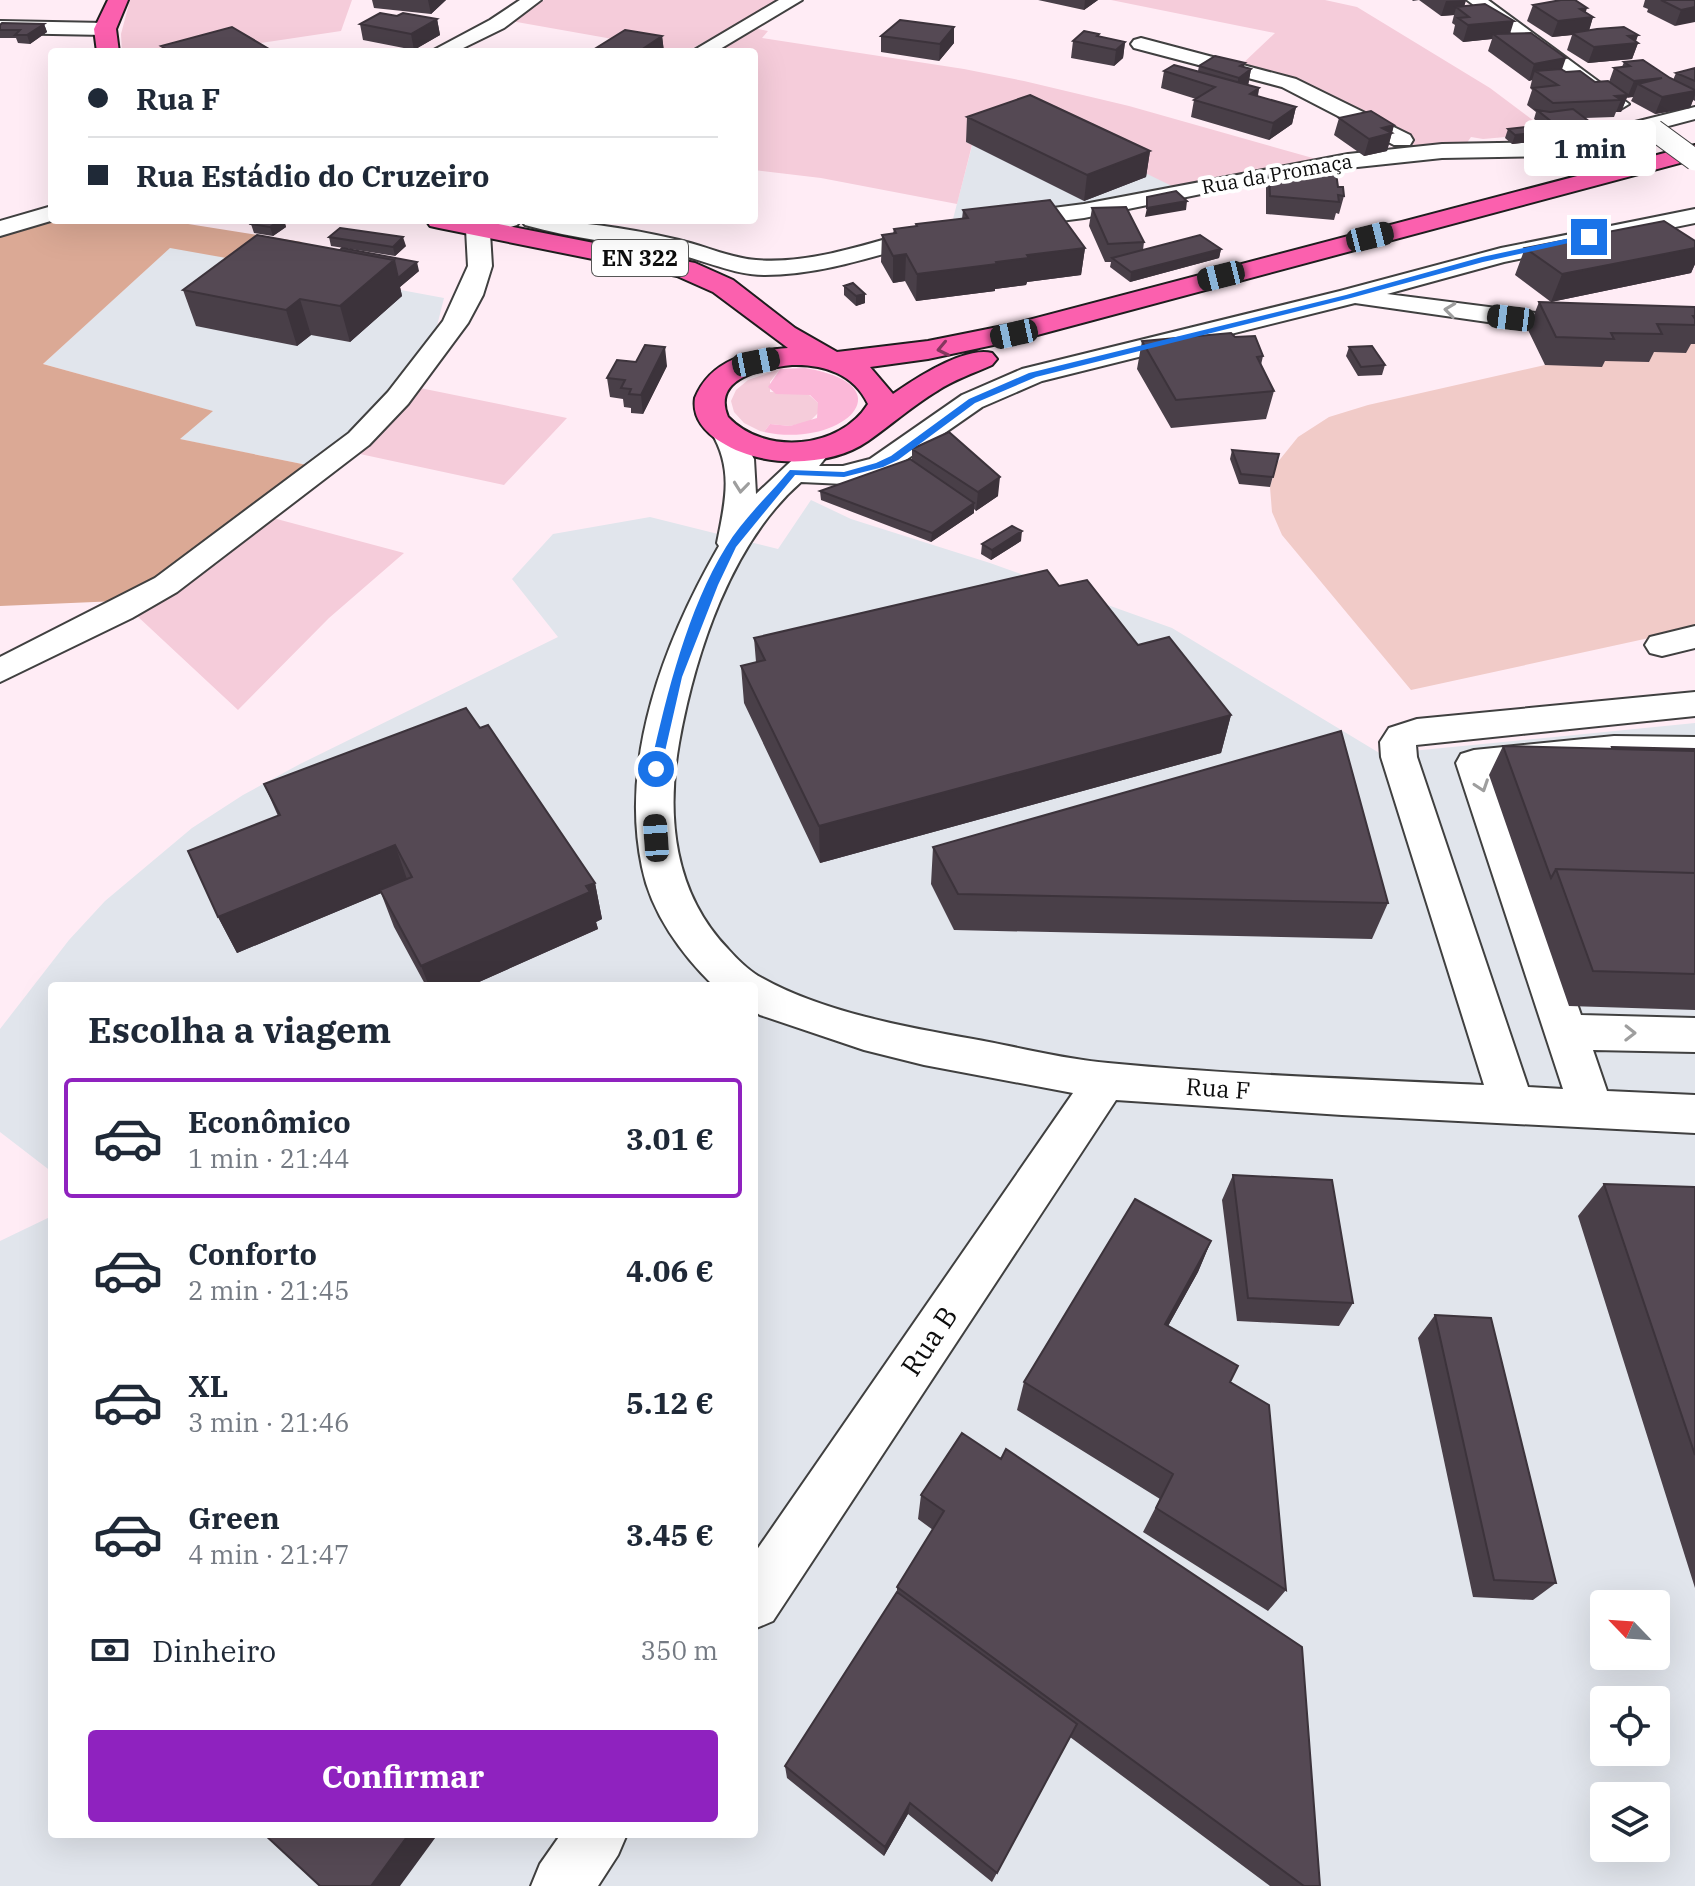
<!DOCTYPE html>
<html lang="pt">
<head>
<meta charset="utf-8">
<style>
	body { margin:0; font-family:"IBM Plex Serif",serif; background:#f2f2f3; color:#1f2937; height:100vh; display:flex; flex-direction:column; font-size:30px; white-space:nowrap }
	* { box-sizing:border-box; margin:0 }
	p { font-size:26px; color:#747a83 }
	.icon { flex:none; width:44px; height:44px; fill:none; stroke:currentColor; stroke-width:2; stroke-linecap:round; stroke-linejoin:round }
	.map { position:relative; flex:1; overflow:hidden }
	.panel { position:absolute; left:48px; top:982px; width:710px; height:856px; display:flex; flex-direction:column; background:#fff; border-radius:8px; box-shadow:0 8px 32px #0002 }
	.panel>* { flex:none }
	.banner { position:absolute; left:48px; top:48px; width:710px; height:176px; border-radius:8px; box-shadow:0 8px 32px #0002; display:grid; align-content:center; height:176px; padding:0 40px; background:#fff }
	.needle { width:52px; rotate:295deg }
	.fabs { position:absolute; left:1590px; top:1590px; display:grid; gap:16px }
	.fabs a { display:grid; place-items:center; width:80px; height:80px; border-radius:8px; background:#fff; box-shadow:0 8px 32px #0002; font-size:40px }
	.end { position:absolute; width:36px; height:36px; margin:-18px; border:10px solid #1a73e8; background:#fff; box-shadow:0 0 0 4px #fff }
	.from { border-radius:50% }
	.bubble { position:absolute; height:56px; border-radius:8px; background:#fff; box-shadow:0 8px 32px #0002; font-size:26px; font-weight:800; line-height:56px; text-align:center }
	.car { position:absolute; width:24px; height:48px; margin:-24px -12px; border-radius:10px; box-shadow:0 0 6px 2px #0007; background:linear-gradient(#222 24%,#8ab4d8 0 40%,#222 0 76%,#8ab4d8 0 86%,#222 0) }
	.banner b { display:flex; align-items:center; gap:28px; height:76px; font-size:30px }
	.banner b+b { border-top:2px solid #e0e1e3 }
	.banner i { width:20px; height:20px; background:#1f2937 }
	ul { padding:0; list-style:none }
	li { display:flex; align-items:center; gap:24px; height:120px; margin:0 16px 12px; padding:0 24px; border:4px solid transparent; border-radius:8px }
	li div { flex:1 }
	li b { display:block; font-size:30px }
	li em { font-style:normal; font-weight:800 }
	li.current { border-color:#8f22bf }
	li>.icon { width:72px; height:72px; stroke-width:1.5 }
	h2 { padding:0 40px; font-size:36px; line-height:96px }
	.pay { display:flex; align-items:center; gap:20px; height:88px; padding:0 40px; font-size:30px }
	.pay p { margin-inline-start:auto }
	.action { display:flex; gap:16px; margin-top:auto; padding:16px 40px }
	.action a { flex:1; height:92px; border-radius:8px; background:#8f22bf; color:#fff; font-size:32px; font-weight:800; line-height:92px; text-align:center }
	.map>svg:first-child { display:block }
	.industrial { fill:#e1e5ec; fill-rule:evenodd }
	.farmland { fill:#f5ccda }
	.forest { fill:#dba995 }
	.sand { fill:#fbb8d8 }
	.pitch { fill:#f1cbc8 }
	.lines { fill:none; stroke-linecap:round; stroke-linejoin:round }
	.minor-casing { stroke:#404040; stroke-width:4 }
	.major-casing { stroke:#1e1e1e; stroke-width:4 }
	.minor { fill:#fff; fill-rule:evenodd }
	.major { fill:#fb60ae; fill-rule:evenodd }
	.minor-bridge-casing { stroke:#404040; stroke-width:23; stroke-linecap:butt }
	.minor-bridge { stroke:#fff; stroke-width:21 }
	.wall { fill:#493f48 }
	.shaded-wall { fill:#3c333b }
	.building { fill:#554954; stroke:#3c333b; stroke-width:2 }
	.oneway { stroke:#9e9e9e }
	.oneway2 { stroke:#84365e }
	.route { fill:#1a73e8 }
	.labels { text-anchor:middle; stroke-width:8; stroke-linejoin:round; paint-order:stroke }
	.far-street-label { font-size:20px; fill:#0d0d0d; stroke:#fff }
	.shield { fill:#fff; stroke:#565656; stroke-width:2 }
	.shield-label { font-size:22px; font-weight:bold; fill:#0d0d0d }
	.street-label { font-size:24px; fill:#0d0d0d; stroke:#fff }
	.near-street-label { font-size:28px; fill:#0d0d0d; stroke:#fff }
</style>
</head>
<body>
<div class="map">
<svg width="1695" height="1886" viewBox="0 0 1695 1886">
	<rect width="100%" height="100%" fill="#ffecf5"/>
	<path class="industrial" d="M1014 109 1168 182 1178 189 1106 201 953 219 972 146 966 142Z
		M170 247 444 298 435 334 356 427 312 466 179 439 212 411 43 364Z
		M811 500 851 519 990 563 1172 628 1381 754 1695 723V1886H0V1241L52 1216V1834H754V986H52V1172L0 1132V1029L69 940 105 901 192 828 243 795 300 764 558 637 512 579 553 534 650 517 778 549ZM1604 1604H1656V1656H1604ZM1604 1700H1656V1752H1604ZM1604 1796H1656V1848H1604Z"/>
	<path class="farmland" d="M130 0H352L341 31 200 52H122L121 34Z
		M544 0H780L686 52 511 21Z
		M1111 0H1325L1357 7 1490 88 1550 133 1483 139 1471 137 1464 147 1421 149 1291 81 1239 67 1275 33Z
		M749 27 768 31 762 38 964 69 1024 81 1129 106 1327 162 1178 189 1014 109 966 142 972 145 957 204 821 178 754 170V52H709Z
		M780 369 770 382V392L807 393 818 403 820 411 809 422 790 426 770 424 764 432 760 431 744 423 734 412 731 401 736 390 748 380Z
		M420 388 567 418 504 485 360 454Z
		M273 518 404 553 329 618 238 710 135 614 217 564Z"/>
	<path class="forest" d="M52 220H186L182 223 302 242 271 266 170 248 43 364 213 411 180 439 312 466 162 574 118 601 0 606V233Z"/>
	<path class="sand" d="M805 368C908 385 843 449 764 432L770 424 790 426 817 418 818 403 810 395 776 394 768 387 780 369Z"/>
	<path class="pitch" d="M1680 343 1695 344V628L1411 690 1282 535 1272 512 1270 487 1277 463 1298 437 1329 417 1368 405 1545 365 1599 360Z"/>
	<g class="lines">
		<defs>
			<path id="minor" d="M520 0H541L504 28 455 52H430L490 20Z
				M779 0H802L715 52H691Z
				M1467 0H1488L1629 104 1619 110 1612 108Z
				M0 21 105 23 115 29 105 35 0 33Z
				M1141 38 1296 79 1410 135 1413 140 1410 145H1394L1282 87 1134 48 1131 44 1134 40Z
				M1695 107V119L1555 156 1442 158 1348 168 1240 186 1084 218 1007 228 999 226 995 221 999 216 1007 214 1084 204 1348 154 1442 144 1555 142Z
				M52 206 54 220 0 236V221Z
				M1695 209V223L1504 262 1387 294 1551 315 1695 320V336L1551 331 1355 303 1042 381 982 407 890 471 844 484 801 482C731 543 695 654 679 743 666 817 674 893 728 949 737 959 750 972 762 978 823 1012 905 1027 973 1039 1018 1047 1063 1059 1108 1063 1232 1075 1359 1079 1484 1085L1381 757 1380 742 1389 728 1417 719 1695 692V716L1416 745 1417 757 1528 1087 1563 1089 1456 763 1461 754 1474 750 1614 736 1695 737V761L1614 760 1496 773 1581 1015 1695 1018V1052L1593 1050 1607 1091 1695 1095V1133L1342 1115 1116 1100 773 1621 754 1629V1554L1073 1093 924 1065 864 1050 760 1015 754 1011V986H714C682 955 651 913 642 867 619 758 665 640 719 546L717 543C725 503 734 469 711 432L715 426 725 423 735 426 754 459 756 494 803 450 813 447 823 450 827 456 819 466H843L870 459 962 395 1022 369 1340 291 1501 248Z
				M483 220H521L517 225 490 233 492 266 483 295 468 323 408 404 369 445 177 592 132 618 0 682V657L155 578 349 433 388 392 443 321 468 266 466 229 470 224Z
				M521 220C574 220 628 228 679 240 705 246 730 258 756 260 815 265 880 239 936 225L944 227 948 232 944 237C886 252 825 275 765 275 733 275 705 260 675 254 625 243 574 239 525 225Z
				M1695 626V648L1662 656 1650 653 1645 645 1650 637Z
				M561 1834H627L618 1855 598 1886H531L540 1864Z"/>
			<path id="major" d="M108 0H128L116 29 119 52H97L94 29Z
				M1695 145V159L1026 338 928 359 870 367 893 394C916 378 965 346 992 353L997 359 992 365C974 373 953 380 937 391 912 406 891 425 868 441 829 468 761 468 721 442 705 432 692 418 695 398 711 359 750 351 788 348L713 292 677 276 439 228 430 226 426 220H478L695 263 733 280 795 328 837 352 928 341 1013 324ZM792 365C824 364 854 374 868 404 840 449 765 456 728 417 711 377 764 368 792 365Z"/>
		</defs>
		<use href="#minor" class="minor-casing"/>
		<use href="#major" class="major-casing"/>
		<use href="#minor" class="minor"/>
		<use href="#major" class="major"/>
		<defs>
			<path id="minor-bridge" d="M1654 130 1695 160"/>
		</defs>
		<use href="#minor-bridge" class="minor-bridge-casing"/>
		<use href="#minor-bridge" class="minor-bridge"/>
	</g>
	<path class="wall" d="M372 0H446L431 14 374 8Z
		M1038 0H1098L1084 10Z
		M1412 0H1466L1464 6 1510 34 1566 72 1595 82H1609L1614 68 1622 67 1624 62 1673 80 1676 73 1695 68V101L1693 100 1690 108 1655 114 1631 101 1633 97H1627L1621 112H1616L1614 117 1585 118 1587 131 1558 134 1557 139 1512 144 1505 138 1508 129 1543 126 1534 119 1536 112 1527 105 1532 90 1530 88 1532 80 1529 81 1488 51 1492 39 1463 42 1453 34 1455 25 1452 23 1454 15 1441 16 1419 0 1413 1Z
		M1645 0H1695L1675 26 1647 12 1648 9 1643 7Z
		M1533 5 1586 12 1593 17 1589 31 1638 35 1636 41 1638 43 1632 59 1588 63 1567 50 1572 35 1552 37 1527 21Z
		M397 16 437 19 440 35 414 50 363 40 360 24Z
		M44 24 47 32 30 44 18 43 16 38H0V25Z
		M954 27V43L939 61 881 52V36Z
		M1099 34V36L1125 42 1123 58 1114 66 1071 58 1073 41Z
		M662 36 664 52H596V48Z
		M1199 66 1244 67 1251 69 1248 85 1259 88 1258 96 1296 107 1292 124 1269 140 1191 117 1194 100 1196 99 1161 88 1164 71H1198Z
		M967 117 1150 151 1146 177 1084 201 966 142Z
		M1339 118 1394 125 1387 151 1364 156 1334 135Z
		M1269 168 1338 187 1344 196 1339 214 1336 213 1334 220 1266 214V186Z
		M1092 208 1144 242 1143 250 1221 249 1219 258 1130 282 1110 267 1111 262H1105L1089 226Z
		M963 210 1085 248 1081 275 1027 282 1026 285 995 289V291L916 301 905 281 893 283 881 262 882 235 893 234 894 229 916 227V224L962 219Z
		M256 220H284L286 227 273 236 254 233 251 224Z
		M329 237 406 246 395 256 331 246Z
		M1695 241V264L1691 273 1551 302 1515 275 1525 248Z
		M419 271 400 287 402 296 350 342 311 335 297 346 196 326 183 290Z
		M844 286 865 303 856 306 844 295Z
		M1539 302 1695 307V344H1691L1686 353 1654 352 1649 362 1605 361 1602 367 1545 365 1528 330Z
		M1235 337 1263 356 1261 365 1274 391 1266 419 1171 428 1137 369 1142 341Z
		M1349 347 1385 365 1382 375 1358 376 1346 356Z
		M667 366 643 414 631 413V408L624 407 623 399 610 397 607 378Z
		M912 449 998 496 976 511 974 509V513L931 542 821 500 820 491 912 461Z
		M1232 450 1279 454 1270 487 1239 484 1230 459Z
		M1021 541 991 560 981 554 982 544Z
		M1059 586 1231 715 1221 753 820 863 744 703 741 666 756 662 754 638Z
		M480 728 595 883 602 919 596 922 598 929 470 986H426L394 927 381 893 237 953 218 917 278 816 264 784Z
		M1503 746 1611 749 1612 747 1695 749V1010L1569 1006 1489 775Z
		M933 847 1388 903 1372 939 954 930 931 884Z
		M1233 1175 1353 1303 1339 1326 1237 1321 1222 1200Z
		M1604 1184 1695 1187V1588L1578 1216Z
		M1211 1241 1198 1272 1168 1326 1230 1382 1286 1590 1268 1611 1143 1532 1160 1499 1017 1410 1024 1382Z
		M1435 1315 1556 1583 1533 1600 1473 1597 1418 1338Z
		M962 1433 1320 1886H1270L1070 1737 992 1882 908 1814 884 1856 787 1778 785 1766 897 1592V1587L933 1530 918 1519 921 1495Z"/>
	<path class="shaded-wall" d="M428 0H446L431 14Z
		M1085 0H1098L1084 10Z
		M1466 0 1463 11 1456 8 1454 15 1441 16 1446 1Z
		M1695 7V22L1675 26 1681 10Z
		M1587 8 1584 18 1593 17 1588 33H1572V35L1552 37 1558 21 1580 9Z
		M437 19 440 35 414 50 411 34Z
		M1514 21 1509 37 1493 34 1492 39 1463 42 1468 25Z
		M44 24 47 32 30 44 27 35Z
		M954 27V43L939 61 940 44Z
		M1638 35 1635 43H1638L1632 59 1588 63 1594 47 1628 36Z
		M662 36 664 52H638Z
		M1125 42 1123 58 1114 66 1116 50Z
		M1566 58 1560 75 1535 71 1532 80 1529 81 1534 64Z
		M1245 63 1242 75 1251 69 1248 86 1236 94 1240 66Z
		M1662 78 1638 84 1633 97 1627 98 1634 81Z
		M1259 88 1256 104 1250 94Z
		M1695 91V95L1690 108 1655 114 1662 97Z
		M1628 95 1621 112H1616L1621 100 1615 96Z
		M1296 107 1292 124 1269 140 1273 123Z
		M1590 122 1587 131 1558 134 1557 139 1512 144 1515 135 1556 131 1557 126Z
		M1394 125 1387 151 1364 156 1369 139 1382 128Z
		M1150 151 1146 177 1084 201 1087 175Z
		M1187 201 1186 210 1145 217 1147 208Z
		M280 220H284L286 227 273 236 270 227Z
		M403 237 406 246 395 256 393 247Z
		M1085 248 1081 275 1027 282 1026 285 995 289V291L916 301 917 274 1027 255Z
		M1695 248V264L1691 273 1551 302 1562 274Z
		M1221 249 1219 258 1130 282 1131 272Z
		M906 254 905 281 893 283V256Z
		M394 260 417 262 419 271 400 287 402 296 350 342 340 306Z
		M865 294V303L856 306V296Z
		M300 299 311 335 297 346 286 310Z
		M665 347 667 366 643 414 641 395Z
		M1000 477 998 496 976 511 978 492Z
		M974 503V513L931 542 932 533Z
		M1022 531 1021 541 991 560 992 550Z
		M1231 715 1221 753 820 863 819 826Z
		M395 845 408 882 237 953 218 917Z
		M595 883 602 919 596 922 598 929 470 986H429L421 966Z
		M1211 1241 1198 1272 1153 1353 1165 1324Z
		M910 1803 908 1814 884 1856 885 1847Z
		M409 1834H438L400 1886H371Z"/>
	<path class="building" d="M1561 0H1575L1587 8 1580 9 1593 17 1558 21 1533 5Z
		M1661 0H1695V7L1681 10Z
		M1485 4 1514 21 1468 25 1458 18 1469 17 1456 7Z
		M380 13 397 16 403 13 437 19 411 34 360 24Z
		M900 20 954 27 940 44 881 36Z
		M2 23 44 24 27 35H15L20 30H0V25Z
		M232 27 274 52H171L161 46Z
		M1624 27 1638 35 1628 36 1638 43 1594 47 1572 33 1597 29Z
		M625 30 662 36 638 52H627L596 48Z
		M1084 31 1099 34 1097 36 1125 42 1116 50 1073 41Z
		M1531 33 1566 58 1534 64 1493 34Z
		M1215 56 1245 63 1240 66 1251 69 1239 78 1199 66Z
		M1643 60 1670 78 1695 90V91L1662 97 1638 84 1662 78 1634 81 1614 68 1630 66 1624 62Z
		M1174 65 1259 88 1250 94 1296 107 1273 123 1194 100 1215 87 1164 71Z
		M1695 68V81L1676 73Z
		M1561 69 1566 72 1580 71 1595 82 1608 81 1628 95 1615 96 1621 100 1553 103 1533 88 1558 85 1535 71Z
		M1030 95 1150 151 1087 175 967 117Z
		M1573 109 1590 122 1557 126 1537 110 1550 112Z
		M1371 111 1394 125 1382 128 1392 133 1369 139 1339 118Z
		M1552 124 1560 130 1515 135 1508 129Z
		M1269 168 1336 173 1338 187H1343L1344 196 1338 195 1339 202 1270 196Z
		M1176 191 1187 201 1147 208V197Z
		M1050 200 1085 248 1027 255 1029 258 996 262 997 264 917 274 906 254 893 256 882 235 896 233 894 229 917 226 916 224 968 218 963 210Z
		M1126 207 1144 242 1108 244 1092 208Z
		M256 220H280L270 227 251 224Z
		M1664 221 1695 241V248L1562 274 1525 248Z
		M340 228 403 237 393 247 329 237Z
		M257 235 394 260 340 306 300 299 286 310 183 290Z
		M1200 235 1221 249 1131 272 1112 258Z
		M342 248 417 262 398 278 394 260 340 250Z
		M853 283 865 294 856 296 844 286Z
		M1539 302 1695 307V316H1693L1695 319V325L1657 324 1662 334 1611 333 1614 339 1556 337Z
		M1231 333 1235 337 1255 336 1263 356 1257 357 1274 391 1176 400 1142 341Z
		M645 345 665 347 641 395 629 394 631 389 621 388 625 380 607 378 617 360 636 362Z
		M1372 346 1385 365 1361 367 1349 347Z
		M949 432 1000 477 978 492 912 449Z
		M1232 450 1279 454 1273 477 1241 474Z
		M910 459 974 503 932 533 820 491Z
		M1012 526 1022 531 992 550 982 544Z
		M1047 570 1059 586 1087 580 1138 645 1169 637 1231 715 819 826 741 666 765 660 754 638Z
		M466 708 480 728 488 725 595 883 586 886 590 892 421 966 380 890 412 877 395 845 218 917 188 851 280 815 264 784Z
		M1341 731 1388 903 958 894 933 847Z
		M1503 746 1695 751V873L1556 869 1551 878Z
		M1612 747 1695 749V751L1613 749Z
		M1556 869 1695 873V974L1593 971Z
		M1233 1175 1332 1180 1353 1303 1248 1298Z
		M1604 1184 1695 1187V1455Z
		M1135 1199 1211 1241 1165 1324 1238 1366 1230 1382 1269 1405 1286 1590 1156 1508 1173 1474 1024 1382Z
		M1435 1315 1491 1318 1556 1583 1494 1580Z
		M962 1433 1001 1459 1006 1449 1302 1647 1320 1886H1304L897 1587 944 1511 921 1495Z
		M897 1592 1077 1724 997 1873 910 1803 885 1847 785 1766Z
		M264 1834H409L371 1886H320Z"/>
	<defs><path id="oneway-chevron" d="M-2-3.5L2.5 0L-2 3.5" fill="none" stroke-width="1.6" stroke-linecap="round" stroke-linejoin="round" transform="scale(2)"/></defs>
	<g class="oneway">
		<use href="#oneway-chevron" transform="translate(1450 310) rotate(-173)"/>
		<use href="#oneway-chevron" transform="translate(741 487) rotate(96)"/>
		<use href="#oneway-chevron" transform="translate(1482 786) rotate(71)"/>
		<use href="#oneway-chevron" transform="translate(1630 1033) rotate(1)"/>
	</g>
	<use class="oneway2" href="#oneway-chevron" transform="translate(943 349) rotate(168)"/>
	<path class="route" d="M1589 234 1591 238 1483 262 1351 298 1036 377 975 403 898 460 883 467 844 477 795 475 736 547 718 585 682 677 661 769 656 773 650 769C666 697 687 610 726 547 743 519 769 495 790 470L844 472 876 463 891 456 969 399 1029 373 1346 295 1482 257Z"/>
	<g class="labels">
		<g class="far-street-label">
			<text transform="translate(1277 174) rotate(-10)" y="7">Rua da Promaça</text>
		</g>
		<rect class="shield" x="592" y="240" width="96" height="36" rx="6"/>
		<g class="shield-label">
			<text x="640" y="266">EN 322</text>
		</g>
		<g class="street-label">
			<text transform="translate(1218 1089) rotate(4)" y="8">Rua F</text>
		</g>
		<g class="near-street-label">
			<text transform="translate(929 1341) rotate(-56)" y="10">Rua B</text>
		</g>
	</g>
</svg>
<div class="fabs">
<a><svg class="needle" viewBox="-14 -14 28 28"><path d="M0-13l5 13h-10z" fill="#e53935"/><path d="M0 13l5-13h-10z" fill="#747a83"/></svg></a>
<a><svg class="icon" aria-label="locate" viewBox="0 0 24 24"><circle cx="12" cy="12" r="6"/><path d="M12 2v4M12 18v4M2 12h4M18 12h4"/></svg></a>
<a><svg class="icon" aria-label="layers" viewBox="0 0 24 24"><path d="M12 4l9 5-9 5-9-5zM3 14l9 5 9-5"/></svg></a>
</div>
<i class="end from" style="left:656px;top:769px"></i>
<i class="end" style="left:1589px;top:237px"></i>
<div class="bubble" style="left:1524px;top:120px;width:132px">1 min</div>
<i class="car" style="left:1370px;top:237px;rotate:76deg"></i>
<i class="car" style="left:1221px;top:276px;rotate:256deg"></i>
<i class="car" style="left:1511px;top:318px;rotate:277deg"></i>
<i class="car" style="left:1014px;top:334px;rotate:258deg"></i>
<i class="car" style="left:756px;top:362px;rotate:79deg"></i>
<i class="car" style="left:656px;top:838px;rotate:356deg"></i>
<div class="banner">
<b><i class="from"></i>Rua F</b>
<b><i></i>Rua Estádio do Cruzeiro</b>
</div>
<section class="panel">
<h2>Escolha a viagem</h2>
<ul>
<li class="current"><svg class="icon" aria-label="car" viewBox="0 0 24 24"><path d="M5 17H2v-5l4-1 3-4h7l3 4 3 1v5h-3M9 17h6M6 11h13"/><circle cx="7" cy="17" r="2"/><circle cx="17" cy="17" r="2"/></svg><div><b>Econômico</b><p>1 min · 21:44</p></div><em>3.01 €</em></li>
<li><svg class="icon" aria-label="car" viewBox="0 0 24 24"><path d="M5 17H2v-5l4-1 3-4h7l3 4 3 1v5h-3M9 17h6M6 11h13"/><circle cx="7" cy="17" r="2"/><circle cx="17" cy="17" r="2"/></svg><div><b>Conforto</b><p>2 min · 21:45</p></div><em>4.06 €</em></li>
<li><svg class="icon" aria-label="car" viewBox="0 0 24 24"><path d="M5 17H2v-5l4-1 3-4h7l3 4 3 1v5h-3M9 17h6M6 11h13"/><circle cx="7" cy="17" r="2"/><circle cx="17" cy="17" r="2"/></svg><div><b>XL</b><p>3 min · 21:46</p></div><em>5.12 €</em></li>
<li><svg class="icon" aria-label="car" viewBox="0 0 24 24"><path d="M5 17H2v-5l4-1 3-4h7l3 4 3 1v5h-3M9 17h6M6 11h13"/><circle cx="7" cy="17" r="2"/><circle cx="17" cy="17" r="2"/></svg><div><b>Green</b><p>4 min · 21:47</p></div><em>3.45 €</em></li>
</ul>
<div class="pay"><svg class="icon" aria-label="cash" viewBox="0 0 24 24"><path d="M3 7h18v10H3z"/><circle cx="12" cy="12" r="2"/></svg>Dinheiro<p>350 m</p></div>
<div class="action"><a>Confirmar</a></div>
</section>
</div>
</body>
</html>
